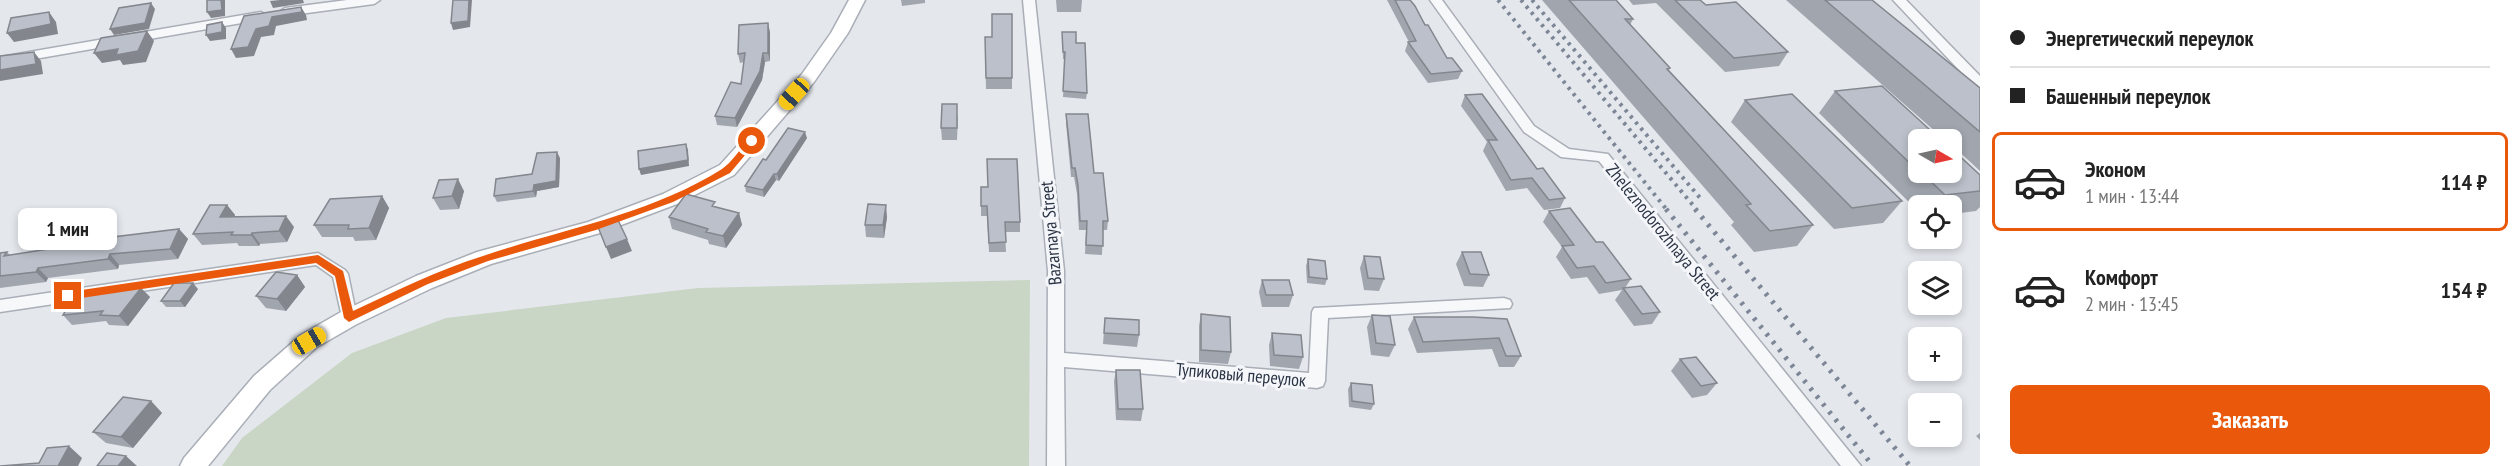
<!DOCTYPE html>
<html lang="ru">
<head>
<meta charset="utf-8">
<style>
	body { margin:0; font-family:"PT Sans Narrow",sans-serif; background:#f2f2f2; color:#222; height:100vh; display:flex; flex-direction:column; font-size:22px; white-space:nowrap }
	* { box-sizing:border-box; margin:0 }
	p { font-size:20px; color:#767676 }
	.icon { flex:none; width:33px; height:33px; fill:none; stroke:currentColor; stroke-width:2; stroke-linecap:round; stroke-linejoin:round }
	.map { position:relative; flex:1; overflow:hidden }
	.details { display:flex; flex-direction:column; background:#fff; width:540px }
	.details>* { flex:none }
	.hud { display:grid; align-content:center; height:132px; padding:0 30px; background:#fff }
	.needle { width:39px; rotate:99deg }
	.fabs { position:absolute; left:1908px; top:129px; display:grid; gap:12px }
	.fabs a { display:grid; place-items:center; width:54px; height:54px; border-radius:9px; background:#fff; box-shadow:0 3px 9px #0003; font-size:30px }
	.end { position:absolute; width:27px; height:27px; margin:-14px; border:8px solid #ea580c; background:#fff; box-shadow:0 0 0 3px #fff }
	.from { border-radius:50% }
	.bubble { position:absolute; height:42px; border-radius:9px; background:#fff; box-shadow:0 3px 9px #0003; font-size:20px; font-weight:600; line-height:42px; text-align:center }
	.car { position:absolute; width:18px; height:36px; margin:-18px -9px; border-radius:8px; box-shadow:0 0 4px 2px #0007; background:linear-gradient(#f5c518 24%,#345 0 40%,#f5c518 0 76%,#345 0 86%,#f5c518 0) }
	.hud b { display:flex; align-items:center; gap:21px; height:57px; font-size:22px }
	.hud b+b { border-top:2px solid #e0e0e0 }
	.hud i { width:15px; height:15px; background:#222 }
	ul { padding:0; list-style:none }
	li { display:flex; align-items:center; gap:18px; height:99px; margin:0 12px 9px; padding:0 18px; border:3px solid transparent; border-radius:9px }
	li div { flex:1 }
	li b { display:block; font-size:22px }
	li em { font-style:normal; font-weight:600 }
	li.on { border-color:#ea580c }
	li>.icon { width:54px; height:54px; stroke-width:1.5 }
	.action { display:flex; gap:12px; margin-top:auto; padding:12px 30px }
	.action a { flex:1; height:69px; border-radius:9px; background:#ea580c; color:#fff; font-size:24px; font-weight:600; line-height:69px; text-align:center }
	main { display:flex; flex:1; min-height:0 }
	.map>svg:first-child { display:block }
	.green { fill:#c9d6c5 }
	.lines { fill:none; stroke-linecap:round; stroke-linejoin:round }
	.street-casing { stroke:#a9aeb7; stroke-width:3 }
	.secondary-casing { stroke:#a9aeb7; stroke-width:3 }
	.street { fill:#f7f8fa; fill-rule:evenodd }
	.secondary { fill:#fff; fill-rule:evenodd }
	.rail-far1 { stroke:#7d8696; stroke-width:4; stroke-dasharray:3 5; stroke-linecap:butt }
	.rail { stroke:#7d8696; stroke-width:5; stroke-dasharray:3 7; stroke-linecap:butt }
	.wall { fill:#a1a5ae }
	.shaded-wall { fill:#83868d }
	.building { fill:#bbc0ca; stroke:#83868d; stroke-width:1.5 }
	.route { fill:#ea580c }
	.labels { text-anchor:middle; stroke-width:6; stroke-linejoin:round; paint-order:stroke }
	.street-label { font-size:18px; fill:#2b3445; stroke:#f4f6f9 }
</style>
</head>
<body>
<main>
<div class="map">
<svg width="1980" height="466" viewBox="0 0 1980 466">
	<rect width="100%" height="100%" fill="#e4e7ec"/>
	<path class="green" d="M1030 280 1029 466H222L242 438 352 353 446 318 698 288Z"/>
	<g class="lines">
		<defs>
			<path id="street" d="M347 0H380L374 4 285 16 279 12 285 8Z
				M1023 0H1035L1064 271V353L1309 373 1312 312 1314 308 1504 298 1510 300 1512 304 1510 308 1328 318 1325 381 1323 386 1317 388 1064 367 1065 466H1047L1048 271Z
				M1430 0H1442L1534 126 1569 149 1608 154 1861 466H1841L1599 161 1561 157 1524 132Z
				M1893 0H1906L1980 76V88L1975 87Z
				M261 12 267 16 265 19 0 65V57Z
				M318 253 345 270 348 274 357 318 355 322 349 324 343 322 333 277 316 265 0 312V300Z"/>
			<path id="secondary" d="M849 0H865L848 33 814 82 734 175 677 204 600 233 491 264 432 288 357 324 317 347 270 390 208 466H180L184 458 254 376 301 335 341 312 416 276 477 252 588 222 663 194 720 165 802 74 831 33Z"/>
		</defs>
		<use href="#street" class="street-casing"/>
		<use href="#secondary" class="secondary-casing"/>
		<use href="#street" class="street"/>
		<use href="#secondary" class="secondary"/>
		<path class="rail-far1" d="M1498 0 1667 210
			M1521 0 1697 210
			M1532 0 1701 199"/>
		<path class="rail" d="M1666 209 1873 466
			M1695 209 1910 466"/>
	</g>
	<path class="wall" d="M901 0H925V3L902 6Z
		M1056 0H1082L1081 12H1057Z
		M1387 0H1410L1447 58 1462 71 1458 79 1428 83 1405 51 1408 42H1409Z
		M1542 0H1616L1633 19 1630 25 1670 68 1669 70 1813 225 1797 246 1754 252 1731 225 1734 222Z
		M1629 0H1700L1706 5 1788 52 1779 66 1725 72 1656 3 1633 5Z
		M1786 0H1872L1980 88V171L1952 145V140H1945Z
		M1012 14V89H986L985 37H992Z
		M770 32V61L765 62 762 80 737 127 717 125 715 116 741 84 744 62 740 63 738 54Z
		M1062 32 1076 43 1087 93 1086 99 1063 97 1065 59H1063Z
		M1835 91 1918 140V172H1952L1980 175V207L1976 211 1952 214V206H1918V211L1819 113Z
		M1465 95 1565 198 1560 208 1544 210 1527 188 1506 191 1483 151 1487 142 1461 106Z
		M1745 100 1902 201 1883 223 1834 229 1731 122Z
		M1066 114 1094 173 1108 221 1107 230H1103L1102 255 1085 254 1086 230H1079L1077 194 1074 177H1071L1066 123Z
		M958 116 957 140H942L941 128Z
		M807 138 779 181 776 180 764 197 746 192 745 186 766 160Z
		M560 158 559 187 537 191 536 197 497 202 494 196Z
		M981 187 1020 222V232H1005L1006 252H989L987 216H981Z
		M464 191 459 209 440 210 433 198Z
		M382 196 389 208 376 240 355 241 353 237H322L314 225Z
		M227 205 235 215 234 217 294 227 287 242 260 244 259 246H239L237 243 202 245 193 234Z
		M716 207 739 213 742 225 726 248 709 244 708 240 672 229 669 217Z
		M1549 211 1596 242 1631 279 1625 288 1660 312 1652 324 1634 326 1615 300 1622 290 1599 294 1587 277 1571 279 1556 257 1562 247 1543 222Z
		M887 217 884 238 866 237 865 225Z
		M179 229 188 239 178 259 119 265 118 269 48 278 46 282 0 288V253L7 252 10 255Z
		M1462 252 1489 275 1483 287 1464 286 1456 264Z
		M1364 256 1384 279 1379 291 1364 290 1360 268Z
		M1308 259 1327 279 1325 285 1307 283 1306 266Z
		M297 275 305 287 286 311 266 308 256 296Z
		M1262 280 1293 295 1289 307H1262L1259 292Z
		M141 288 150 297 128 326 109 325 106 321 72 325 63 315Z
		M198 289 185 307H166L161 301Z
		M1201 314 1231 352 1228 364 1199 362V326Z
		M1372 315 1395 345 1389 357 1371 355 1367 327Z
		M1414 317H1473L1521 356 1514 367H1499L1492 349 1417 353 1408 329Z
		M1105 318 1139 335 1137 347 1103 344Z
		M1272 333 1303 357 1299 369 1270 366 1269 345Z
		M1680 359 1717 383 1707 395 1692 398 1671 371Z
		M1116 370 1143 409 1141 421 1116 420 1114 381Z
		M1351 383 1374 404 1371 410 1349 407 1348 389Z
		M151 401 162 413 133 448 106 443 93 432Z
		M1980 433V440L1976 436Z"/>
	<path class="shaded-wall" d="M221 0H225V16L211 18 207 12Z
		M280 0H303L304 3 273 8 270 1Z
		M469 0H472L470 27 453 30 451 23Z
		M151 3 155 9 149 29 114 35 110 29Z
		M301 7 306 15 307 20 276 26 274 35 261 37 254 56 236 58 231 49 256 29 272 17Z
		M49 12 56 22 58 34 14 42 7 33Z
		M222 22 226 28V39L210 41 206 35Z
		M768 23 770 32V61L768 53Z
		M147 31 154 41 146 62 123 65 120 60 102 63 94 53 118 49Z
		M34 52 41 61 43 74 0 81V70Z
		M763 53 765 62 762 80 737 127 735 118Z
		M805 132 807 138 779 181 777 174Z
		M686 144 688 150 689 166 641 175 639 169Z
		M557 152 560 158 559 187 537 191 536 197 533 191 534 185Z
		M774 174 776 180 764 197 763 190Z
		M458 179 464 191 459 209 452 196Z
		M382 196 389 208 376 240 369 228Z
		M227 205 235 215 228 228 220 217Z
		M886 205 887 217 884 238 883 225Z
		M739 213 742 225 726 248 723 236Z
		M286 216 294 227 287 242 279 231Z
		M179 229 188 239 178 259 170 249Z
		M252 233 260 244 259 246 251 235Z
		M627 239 632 251 611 259 606 247Z
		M110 254 119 265 118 269 108 259Z
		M38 268 48 278 46 282 36 272Z
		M297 275 305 287 286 311 277 299Z
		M193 283 198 289 185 307 180 301Z
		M141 288 150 297 128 326 119 316Z
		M151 401 162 413 133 448 121 437Z
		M69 446 82 458 78 466H58Z
		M126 456 137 466H118Z"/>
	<path class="building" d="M207 0H221L222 10 207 12Z
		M453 0H469L468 21 451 23Z
		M1395 0H1410L1415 6 1425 25H1428L1447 58H1452L1462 71 1431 74 1408 42 1416 41Z
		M1569 0H1616L1633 19H1625L1670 68 1667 69 1813 225 1770 231 1746 205 1751 204Z
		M1675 0H1700L1706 5 1736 2 1788 52 1734 58Z
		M1825 0H1872L1980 88V132Z
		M151 3 145 23 110 29 119 8Z
		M301 7 302 12 272 17 269 26 256 29 248 47 231 49 244 16Z
		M49 12 51 24 7 33 11 18Z
		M992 14H1012V78H986L985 37H992Z
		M222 22V32L206 35 207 25Z
		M768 23V53H763L760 71 735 118 715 116 731 82 741 84 745 53 738 54 739 25Z
		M147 31 138 51 116 55 118 49 94 53 101 38Z
		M1062 32H1076V43H1085L1087 93 1063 91 1065 52H1063Z
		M34 52 36 64 0 70V56Z
		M1882 86 1941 140H1918V171L1835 91Z
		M1482 94 1537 169 1543 168 1565 198 1549 200 1532 178 1511 180 1488 140H1497L1465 95Z
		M1792 94 1902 201 1852 208 1745 100Z
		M942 104H957V128H941Z
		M1066 114H1088L1094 173H1103L1108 221H1103V246L1086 245 1087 221H1080L1078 185 1075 168H1072Z
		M788 128 805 132 777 174H774L763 190 745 186 763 159 766 160Z
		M686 144 688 160 639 169 638 151Z
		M1952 149 1980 175V191L1945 195 1921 172H1952Z
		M557 152 556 181 534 185 533 191 494 196 496 179 532 174 537 153Z
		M987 159H1017L1020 222H1005L1006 242 989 243 987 206H981V187H988Z
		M458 179 452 196 433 198 439 180Z
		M686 194 715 202 712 206 739 213 723 236 706 232 708 229 669 217Z
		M382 196 369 228 348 229 349 225H314L330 199Z
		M868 204 886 205 883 225H865Z
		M210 205H227L220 217 286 216 279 231 252 233 251 235H231L233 232 193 234Z
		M1570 208 1596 242H1603L1631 279 1606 283 1594 266 1577 268 1562 246 1574 245 1549 211Z
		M618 220 627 239 606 247 598 227Z
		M179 229 170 249 110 254 108 259 38 268 36 272 0 276V253L7 252 4 256 61 247 63 243Z
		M1462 252H1481L1489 275 1470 274Z
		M1364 256 1380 257 1384 279 1368 278Z
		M1308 259 1325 261 1327 279 1309 277Z
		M276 272 297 275 277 299 256 296Z
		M1262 280H1289L1293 295H1266Z
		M174 283H193L180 301H161Z
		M1641 286 1660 312 1642 314 1623 288Z
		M122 287 141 288 119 316 100 315 103 311 63 315 74 296 119 291Z
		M1201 314 1230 317 1231 352 1201 350Z
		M1372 315 1390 316 1395 345 1376 343Z
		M1414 317H1473L1507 319 1521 356H1506L1499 338 1423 342Z
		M1105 318 1139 320V335L1104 333Z
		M1272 333 1301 335 1303 357 1274 355Z
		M1696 357 1717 383 1701 386 1680 359Z
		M1116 370H1140L1143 409H1118Z
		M1351 383 1372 385 1374 404 1352 401Z
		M123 397 151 401 121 437 93 432Z
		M69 446 58 466H0L39 463 47 448Z
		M107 453 126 456 118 466H97Z"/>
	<path class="route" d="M749 139 757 141 730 173 673 202 596 230 488 261 428 284 349 322 344 318 335 276 316 263 68 300 63 296 68 292 318 255 343 271 353 311C396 291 438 270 483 256 562 229 649 215 722 169 732 162 741 148 749 139Z"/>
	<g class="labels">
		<g class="street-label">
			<text transform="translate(1663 232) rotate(51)" y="6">Zheleznodorozhnaya Street</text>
			<text transform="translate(1051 233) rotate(-95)" y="6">Bazarnaya Street</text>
			<text transform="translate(1241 375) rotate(5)" y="6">Тупиковый переулок</text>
		</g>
	</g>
</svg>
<div class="fabs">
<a><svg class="needle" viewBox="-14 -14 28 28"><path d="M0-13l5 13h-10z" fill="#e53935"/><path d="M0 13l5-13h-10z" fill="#767676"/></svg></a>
<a><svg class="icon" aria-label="locate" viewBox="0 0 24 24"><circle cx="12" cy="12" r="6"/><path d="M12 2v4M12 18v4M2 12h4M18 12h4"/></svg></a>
<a><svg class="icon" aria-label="layers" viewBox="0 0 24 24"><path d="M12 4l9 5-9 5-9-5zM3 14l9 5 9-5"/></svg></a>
<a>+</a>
<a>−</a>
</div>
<i class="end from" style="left:752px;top:141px"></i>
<i class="end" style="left:68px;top:296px"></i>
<div class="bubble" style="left:18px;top:208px;width:99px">1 мин</div>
<i class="car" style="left:794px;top:94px;rotate:222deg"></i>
<i class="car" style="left:309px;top:341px;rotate:60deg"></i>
</div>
<section class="details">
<div class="hud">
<b><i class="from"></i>Энергетический переулок</b>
<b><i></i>Башенный переулок</b>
</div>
<ul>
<li class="on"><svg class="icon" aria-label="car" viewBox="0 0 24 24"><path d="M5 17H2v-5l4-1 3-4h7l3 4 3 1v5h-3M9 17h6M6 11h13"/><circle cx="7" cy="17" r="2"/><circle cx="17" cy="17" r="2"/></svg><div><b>Эконом</b><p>1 мин · 13:44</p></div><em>114 ₽</em></li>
<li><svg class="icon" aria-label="car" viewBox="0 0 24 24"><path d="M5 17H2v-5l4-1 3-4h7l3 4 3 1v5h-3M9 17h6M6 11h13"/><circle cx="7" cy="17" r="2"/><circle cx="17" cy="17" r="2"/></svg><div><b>Комфорт</b><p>2 мин · 13:45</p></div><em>154 ₽</em></li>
</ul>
<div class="action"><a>Заказать</a></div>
</section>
</main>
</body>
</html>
